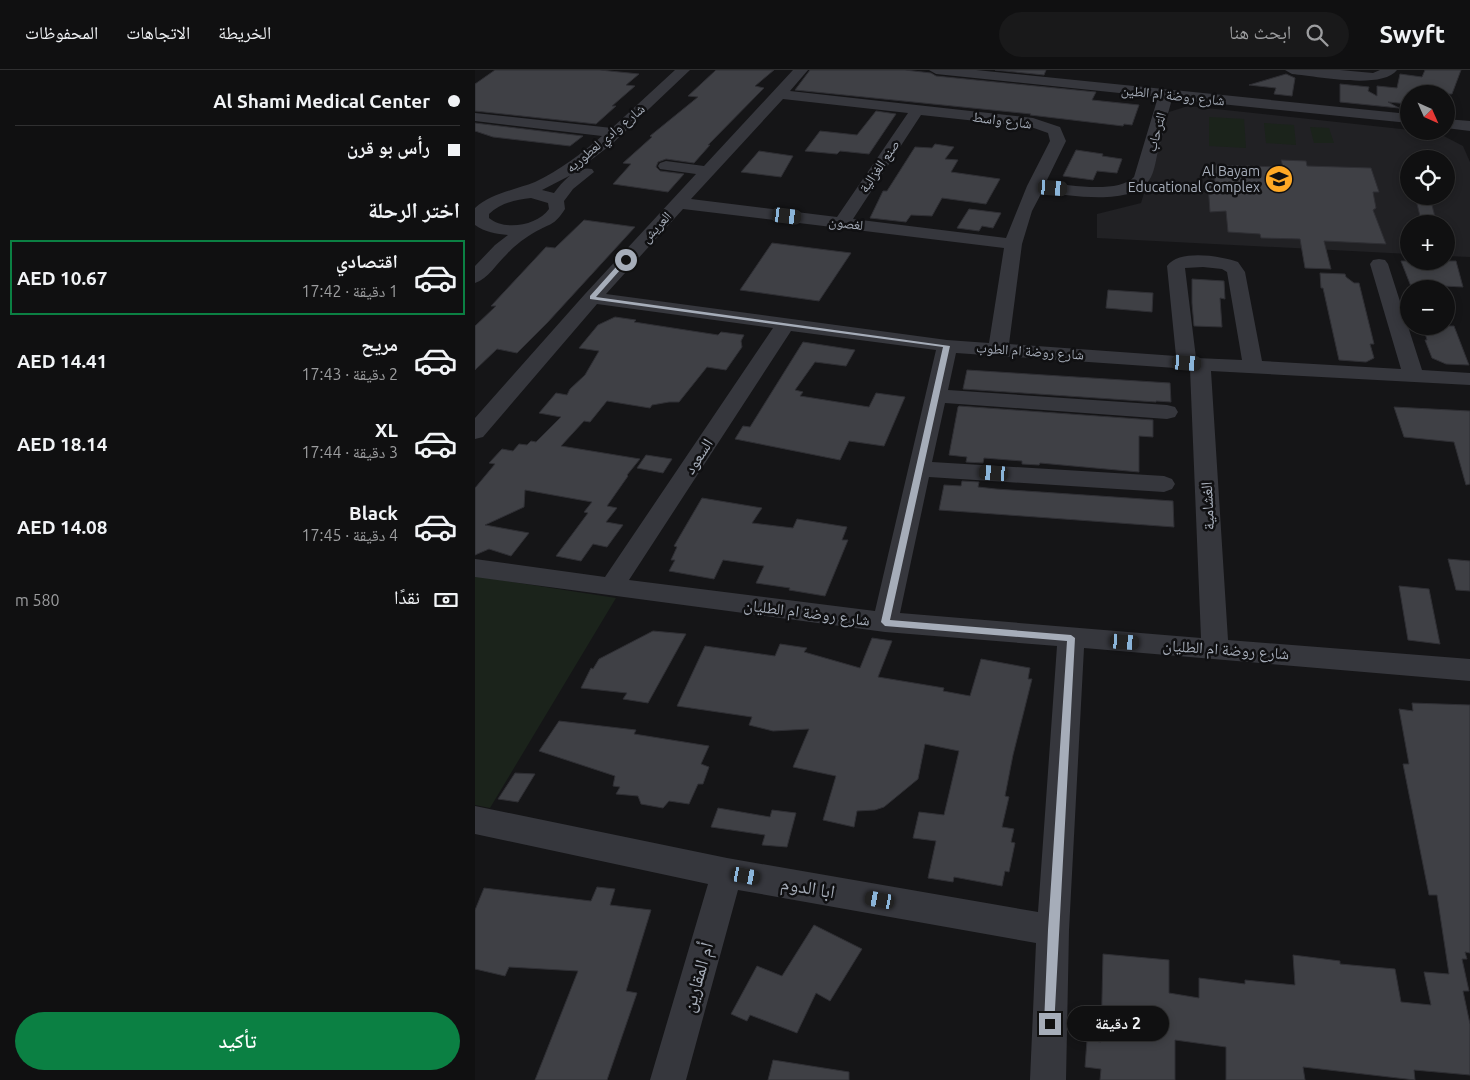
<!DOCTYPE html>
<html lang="ar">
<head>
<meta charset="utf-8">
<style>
	body { margin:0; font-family:Ubuntu,"Noto Naskh Arabic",sans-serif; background:#19191a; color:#f1f3f6; direction:rtl; height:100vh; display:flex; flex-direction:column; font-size:19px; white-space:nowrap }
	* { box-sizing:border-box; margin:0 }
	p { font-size:16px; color:#9c9d9f }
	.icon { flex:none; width:28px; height:28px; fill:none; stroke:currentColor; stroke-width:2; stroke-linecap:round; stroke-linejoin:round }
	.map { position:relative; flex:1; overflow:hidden; direction:ltr }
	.details { display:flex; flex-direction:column; background:#101011; width:475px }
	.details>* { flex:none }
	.banner { display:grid; align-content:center; height:110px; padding:0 15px; background:#101011 }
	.needle { width:32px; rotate:135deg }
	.fabs { position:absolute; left:925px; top:15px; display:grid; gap:10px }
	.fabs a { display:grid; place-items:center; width:55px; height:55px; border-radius:50%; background:#101011; box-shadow:0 2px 8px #0003,0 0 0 1px #303031; font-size:25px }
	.end { position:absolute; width:22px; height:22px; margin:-11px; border:6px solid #a6adb9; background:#111; box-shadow:0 0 0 2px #111 }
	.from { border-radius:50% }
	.bubble { position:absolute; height:35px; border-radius:18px; background:#101011; box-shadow:0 2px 8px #0003,0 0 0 1px #303031; font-size:16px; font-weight:600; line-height:35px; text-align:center; direction:rtl }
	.car { position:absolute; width:15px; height:30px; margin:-15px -8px; border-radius:6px; box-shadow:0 0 4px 1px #0007; background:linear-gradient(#222 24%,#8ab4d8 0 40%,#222 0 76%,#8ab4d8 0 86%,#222 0) }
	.banner b { display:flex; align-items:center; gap:18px; height:48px; font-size:19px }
	.banner b+b { border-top:1px solid #303031 }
	.banner i { width:12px; height:12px; background:#f1f3f6 }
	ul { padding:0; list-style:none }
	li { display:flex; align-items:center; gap:15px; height:75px; margin:0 10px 8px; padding:0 5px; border:2px solid transparent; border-radius:0px }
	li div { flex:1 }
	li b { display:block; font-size:19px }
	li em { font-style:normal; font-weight:600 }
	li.active { border-color:#0b8043 }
	li>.icon { width:45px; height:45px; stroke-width:1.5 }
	h2 { padding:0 15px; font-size:22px; line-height:60px }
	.pay { display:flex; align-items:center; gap:12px; height:55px; padding:0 15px; font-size:19px }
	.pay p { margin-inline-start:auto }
	.cta { display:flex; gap:10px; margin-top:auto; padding:10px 15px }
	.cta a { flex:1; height:58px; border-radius:30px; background:#0b8043; color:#fff; font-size:20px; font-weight:600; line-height:58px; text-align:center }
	header { display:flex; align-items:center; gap:30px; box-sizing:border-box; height:70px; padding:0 25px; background:#101011; border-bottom:1px solid #303031 }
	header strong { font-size:24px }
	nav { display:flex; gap:28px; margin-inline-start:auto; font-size:18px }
	.search { width:350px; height:45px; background:#19191a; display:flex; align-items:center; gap:12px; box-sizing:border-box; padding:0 18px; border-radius:28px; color:#9c9d9f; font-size:19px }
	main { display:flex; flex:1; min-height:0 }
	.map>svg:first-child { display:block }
	.built { fill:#212124; fill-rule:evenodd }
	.green { fill:#1b231b }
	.building { fill:#3f4045; stroke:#2f2f34 }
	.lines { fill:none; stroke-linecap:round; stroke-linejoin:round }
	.minor { fill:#36373d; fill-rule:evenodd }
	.route { fill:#a6adb9 }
	.labels { text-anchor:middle; stroke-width:5; stroke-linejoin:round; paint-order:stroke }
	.far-street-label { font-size:14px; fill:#a6adb9; stroke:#101012 }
	.far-poi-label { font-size:14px; fill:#a6adb9; stroke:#101012; text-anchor:end }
	.street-label { font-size:16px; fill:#a6adb9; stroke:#101012 }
	.near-street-label { font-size:19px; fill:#a6adb9; stroke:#101012 }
</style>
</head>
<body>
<header>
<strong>Swyft</strong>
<div class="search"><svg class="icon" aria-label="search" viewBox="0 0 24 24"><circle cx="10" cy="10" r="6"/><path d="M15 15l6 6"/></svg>ابحث هنا</div>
<nav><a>الخريطة</a><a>الاتجاهات</a><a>المحفوظات</a></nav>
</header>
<main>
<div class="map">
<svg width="995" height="1010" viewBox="0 0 995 1010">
	<rect width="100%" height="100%" fill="#151517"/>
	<path class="built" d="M713 36 963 63 988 76 995 92V187L971 186V154H934V184L622 168V144L666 133 694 42ZM934 89H971V126H934Z"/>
	<path class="green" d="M734 47 769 49 771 78 734 76Z
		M789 53 819 55 821 75 791 73Z
		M835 57 854 58 859 73H839Z
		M0 506 141 528 15 738 0 735Z"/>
	<path class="building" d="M20 0H125L164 4 151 15 160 16 137 36H141L121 54 0 41V14Z
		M241 0H299L280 16 289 18 233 75H235L219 93 191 89 183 92 181 97 185 101 209 104 193 122 138 114 156 94 148 93 177 67 175 66 223 27 213 26Z
		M335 0H430L456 3 461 6 621 22 617 30 664 35 657 55 649 54 648 56 555 45 556 44 320 20Z
		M520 0H571L569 5Z
		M950 0H986L977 24H934V34L913 32 924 38 865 32V14L894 17 893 21 902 26V16L922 18 925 4 947 7Z
		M811 4 820 8 817 26 799 24 801 18 774 15Z
		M401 41 421 44 394 84 365 81 362 84 330 81 345 61 382 65Z
		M0 53 108 66 95 76 18 67 0 61Z
		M460 74 479 77 470 89 483 90 476 102 525 109 511 134 467 128 457 146 436 145 431 152 395 148 408 121H412L440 77 457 78Z
		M601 80 628 84 627 86 647 89 642 103 622 101 618 110 588 106Z
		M284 81 318 86 306 107 266 102Z
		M806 90 831 91 832 96 896 98 904 122H898L901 138 898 140 911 174 849 171 856 199 830 198 825 169 786 168 785 164 753 162 751 141 735 142 733 114H740L739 95 808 97Z
		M940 126 955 127 960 147 945 146Z
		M494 139 526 143 518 158 507 156 504 161 482 158Z
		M109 150 160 157 73 252 42 283 22 279 0 300V256L21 236H16L71 177 80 178Z
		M297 173 352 180 376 183 344 231 265 220Z
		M926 191H981L988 217 968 216 969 219H937Z
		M845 203 870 204 871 207 879 213H884L899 274H895L899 288 891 292 864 290 848 218H846Z
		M717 209 749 211 750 229 745 228 747 257 719 256 717 233Z
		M633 220 678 223 677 242 631 238Z
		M140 247 161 250 159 252 243 265 246 262 269 265 266 271 267 277 251 300 232 297 204 332H194L177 335 175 338 132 331 115 352 109 351 86 376 165 389 152 405 153 406 132 436 142 438 131 452 148 455 132 477 118 474 106 491 81 486 113 443 109 442 117 432 50 420 49 437 10 455 54 463 36 486 14 479 0 485V418L20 394 14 393 27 379 38 381 44 374 52 375 56 371 61 372 86 347 64 343 81 323 92 325 95 319 110 305 124 281 104 278 123 255Z
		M948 256H979L994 295 971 294 957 288 950 270H952Z
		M328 272 380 280 371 296 340 292 320 320 328 322 325 326 394 337 401 323 430 327 409 376 374 371 365 390 260 369 268 356 275 357Z
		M492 300 695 313 696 332 681 331V332L488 319Z
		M484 336 678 350V367L664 366V402L565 393 564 395 547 394V391L509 388 508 393 491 392 492 387 474 385 483 337Z
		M919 337 995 341V414L991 415 979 372 929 367Z
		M171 385 197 389 188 403 162 398Z
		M487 411 504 412 503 417 521 419 698 431 699 457 464 440 469 415 486 416Z
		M227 428 287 438 277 453 318 458 322 449 372 457 367 470H373L350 526 314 520 315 518 281 513 289 496 248 490 239 509 194 501 200 490H196L202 477 199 476Z
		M973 489 995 491V521L981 520Z
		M924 516 954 519 965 574 933 570Z
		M178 561 211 564 173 633 148 629 152 623 106 618 116 598 118 599 124 589Z
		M397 568 417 571 403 607 469 618 468 621 495 626 506 589 555 598 553 609H557L538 685 530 726 534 727 527 757 539 759 536 772 540 773 534 802 530 801 527 816 479 807 478 812 453 808 461 771 438 768 444 742 469 745 484 681 450 674 443 709 409 737 400 740 382 741 379 757 348 750 361 706 318 697 334 659 298 661 274 655 277 647 202 636 230 576 300 586 305 574 332 578 329 582 385 598Z
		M937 633 995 635V883L990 882 992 889H987L994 921H988L995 954V1005L939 1000 940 1010 828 997 830 1010H751V977L700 970V1010H625L626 999 610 997 612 970 626 972 628 884 694 890V923L724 928V908L770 914V910L820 915 818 885 865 891V894L920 899 926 932 956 935 949 902 974 904 962 825H954L928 694H934L924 639 938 641Z
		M84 651 161 660 159 664 234 676 226 694 234 697 228 714H223L214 734 194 731 188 738 166 734 163 726 141 724 145 717 138 716 140 706 64 681Z
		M40 703 60 704 43 732 23 729Z
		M243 738 295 747 297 740 321 743 312 777 287 775 290 765 236 757Z
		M122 817 140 819 135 835 176 840 151 921 162 923 132 1010H60L103 901 34 897 30 906 0 899V840L9 818 116 831Z
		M339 855 387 879 355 931 341 923 322 963 275 945 272 951 256 944 282 896 307 906Z
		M298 990 374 1002V1010H293Z"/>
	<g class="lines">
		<path class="minor" d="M200 0H215L137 74 96 105 67 120 79 123C87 112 102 95 117 99L119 102 98 119 89 131 90 139C79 156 76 153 60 162 51 167 39 176 32 184 22 193 13 209 0 213V196L20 175 33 165C21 164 10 162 0 155V138C16 123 40 120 60 112 84 101 107 83 127 66L0 51V43L137 58ZM56 128 73 133 74 139C62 156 29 161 14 148V144C25 133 40 130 56 128Z
			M318 0H333L315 21 558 48 585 57 591 71 571 112C593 115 643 124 659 107L683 27 461 4 454 0H501L934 44V53L697 29C692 46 688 64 683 81 681 89 680 99 676 107 660 138 595 125 567 122L557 141 547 174 534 274 701 286 692 196C704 179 746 186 763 192L770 202 787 291 926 299 895 194 898 190 904 189 910 190 913 194 947 300 995 303V315L736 301 753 570 995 589V611L609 578 594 860 591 1010H555L561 873 263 820 211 1010H175L233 814 0 764V736L252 788 563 842 582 576 410 562 0 507V489L130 507 298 258 122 234 8 367 0 369V348L110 224 221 104 185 99 183 96 185 93 191 91 229 96ZM308 29 433 43 362 147 216 129ZM446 45 556 57 573 63 575 71 552 116 531 168 378 149ZM208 139 529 178 514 273 472 270 131 224ZM728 197 747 199 752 202 767 290 721 288 710 198ZM316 261 461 280 400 541 154 510ZM481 283 715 299 726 568 425 543 454 407 689 422 697 419 700 414 697 409 689 406 457 392 470 333 692 349 700 347 703 342 700 337 692 335 473 320Z
			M810 0H865L898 3 905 0H922C907 20 841 6 817 4Z
			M971 49 995 51V61L971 58Z"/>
	</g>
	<path class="route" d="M149 188 154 190 121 227 475 276 415 550 596 565 600 568 579 958 575 960 571 958 569 954 573 860 592 571 410 556 406 552 468 277 115 229V226Z"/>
	<defs>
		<symbol id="school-disc" viewBox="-11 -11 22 22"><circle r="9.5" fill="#ffa925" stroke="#101012"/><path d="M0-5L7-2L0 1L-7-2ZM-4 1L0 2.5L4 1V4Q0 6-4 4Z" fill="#111"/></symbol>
	</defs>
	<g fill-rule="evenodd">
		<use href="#school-disc" x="788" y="93" width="32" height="32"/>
	</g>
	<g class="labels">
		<g class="far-street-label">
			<text transform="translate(698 25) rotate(6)" y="5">شارع روضة ام الطين</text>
			<text transform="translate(527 50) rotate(7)" y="5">شارع واسط</text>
			<text transform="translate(681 62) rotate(-75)" y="5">الترحاب</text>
			<text transform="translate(130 68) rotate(-40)" y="5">شارع وادي لعطوريه</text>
			<text transform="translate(404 96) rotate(-56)" y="5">صنع الغزالية</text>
			<text transform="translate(371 153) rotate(7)" y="5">لغصون</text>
			<text transform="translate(181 157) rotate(-47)" y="5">العريش</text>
			<text transform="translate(555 281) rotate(4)" y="5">شارع روضة ام الطوب</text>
		</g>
		<g class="far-poi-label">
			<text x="785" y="106">Al Bayam<tspan x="785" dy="16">Educational Complex</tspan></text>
		</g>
		<g class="street-label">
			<text transform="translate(223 386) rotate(-57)" y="6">السعود</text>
			<text transform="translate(732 436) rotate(-93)" y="6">الغشامية</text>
			<text transform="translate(332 542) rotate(7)" y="6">شارع روضة ام الطليان</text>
			<text transform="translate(751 579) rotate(4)" y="6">شارع روضة ام الطليان</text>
		</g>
		<g class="near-street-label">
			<text transform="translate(333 817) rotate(10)" y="7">ابا الدوم</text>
			<text transform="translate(222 907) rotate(-74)" y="7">أم المقارين</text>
		</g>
	</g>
</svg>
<div class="fabs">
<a><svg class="needle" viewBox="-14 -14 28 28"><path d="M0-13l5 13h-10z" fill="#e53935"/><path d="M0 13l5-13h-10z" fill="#9c9d9f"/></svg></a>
<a><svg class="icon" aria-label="locate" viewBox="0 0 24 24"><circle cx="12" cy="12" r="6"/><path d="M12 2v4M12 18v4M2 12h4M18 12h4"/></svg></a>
<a>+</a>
<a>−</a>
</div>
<i class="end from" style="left:151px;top:190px"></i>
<i class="end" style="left:575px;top:954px"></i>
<div class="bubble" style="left:592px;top:936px;width:102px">2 دقيقة</div>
<i class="car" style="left:578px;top:118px;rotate:94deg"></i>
<i class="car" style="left:312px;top:146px;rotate:97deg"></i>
<i class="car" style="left:712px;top:293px;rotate:94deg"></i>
<i class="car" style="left:519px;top:403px;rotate:274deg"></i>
<i class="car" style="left:650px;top:572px;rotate:94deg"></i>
<i class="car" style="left:271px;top:806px;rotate:100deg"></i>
<i class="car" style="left:405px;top:830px;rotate:280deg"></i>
</div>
<section class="details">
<div class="banner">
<b><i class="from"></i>Al Shami Medical Center</b>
<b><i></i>رأس بو قرن</b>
</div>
<h2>اختر الرحلة</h2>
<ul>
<li class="active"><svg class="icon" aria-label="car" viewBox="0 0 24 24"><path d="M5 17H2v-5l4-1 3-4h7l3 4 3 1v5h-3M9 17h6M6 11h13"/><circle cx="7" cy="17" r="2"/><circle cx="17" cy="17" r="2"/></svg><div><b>اقتصادي</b><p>1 دقيقة · 17:42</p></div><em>AED 10.67</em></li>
<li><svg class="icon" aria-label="car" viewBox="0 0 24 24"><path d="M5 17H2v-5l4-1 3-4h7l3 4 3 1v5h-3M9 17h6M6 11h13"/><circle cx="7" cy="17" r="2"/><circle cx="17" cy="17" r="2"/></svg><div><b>مريح</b><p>2 دقيقة · 17:43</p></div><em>AED 14.41</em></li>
<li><svg class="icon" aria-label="car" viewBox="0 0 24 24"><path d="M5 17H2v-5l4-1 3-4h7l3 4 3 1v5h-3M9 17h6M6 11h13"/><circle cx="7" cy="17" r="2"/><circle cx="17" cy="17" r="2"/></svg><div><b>XL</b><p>3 دقيقة · 17:44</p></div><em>AED 18.14</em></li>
<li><svg class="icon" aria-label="car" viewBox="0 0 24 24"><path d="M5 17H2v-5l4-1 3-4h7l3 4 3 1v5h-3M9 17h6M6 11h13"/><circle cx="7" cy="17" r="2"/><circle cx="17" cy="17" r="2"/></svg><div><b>Black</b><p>4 دقيقة · 17:45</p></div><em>AED 14.08</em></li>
</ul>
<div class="pay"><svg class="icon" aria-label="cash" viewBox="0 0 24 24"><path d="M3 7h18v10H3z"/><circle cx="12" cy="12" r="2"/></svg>نقدًا<p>580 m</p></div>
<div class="cta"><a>تأكيد</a></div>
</section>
</main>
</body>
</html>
